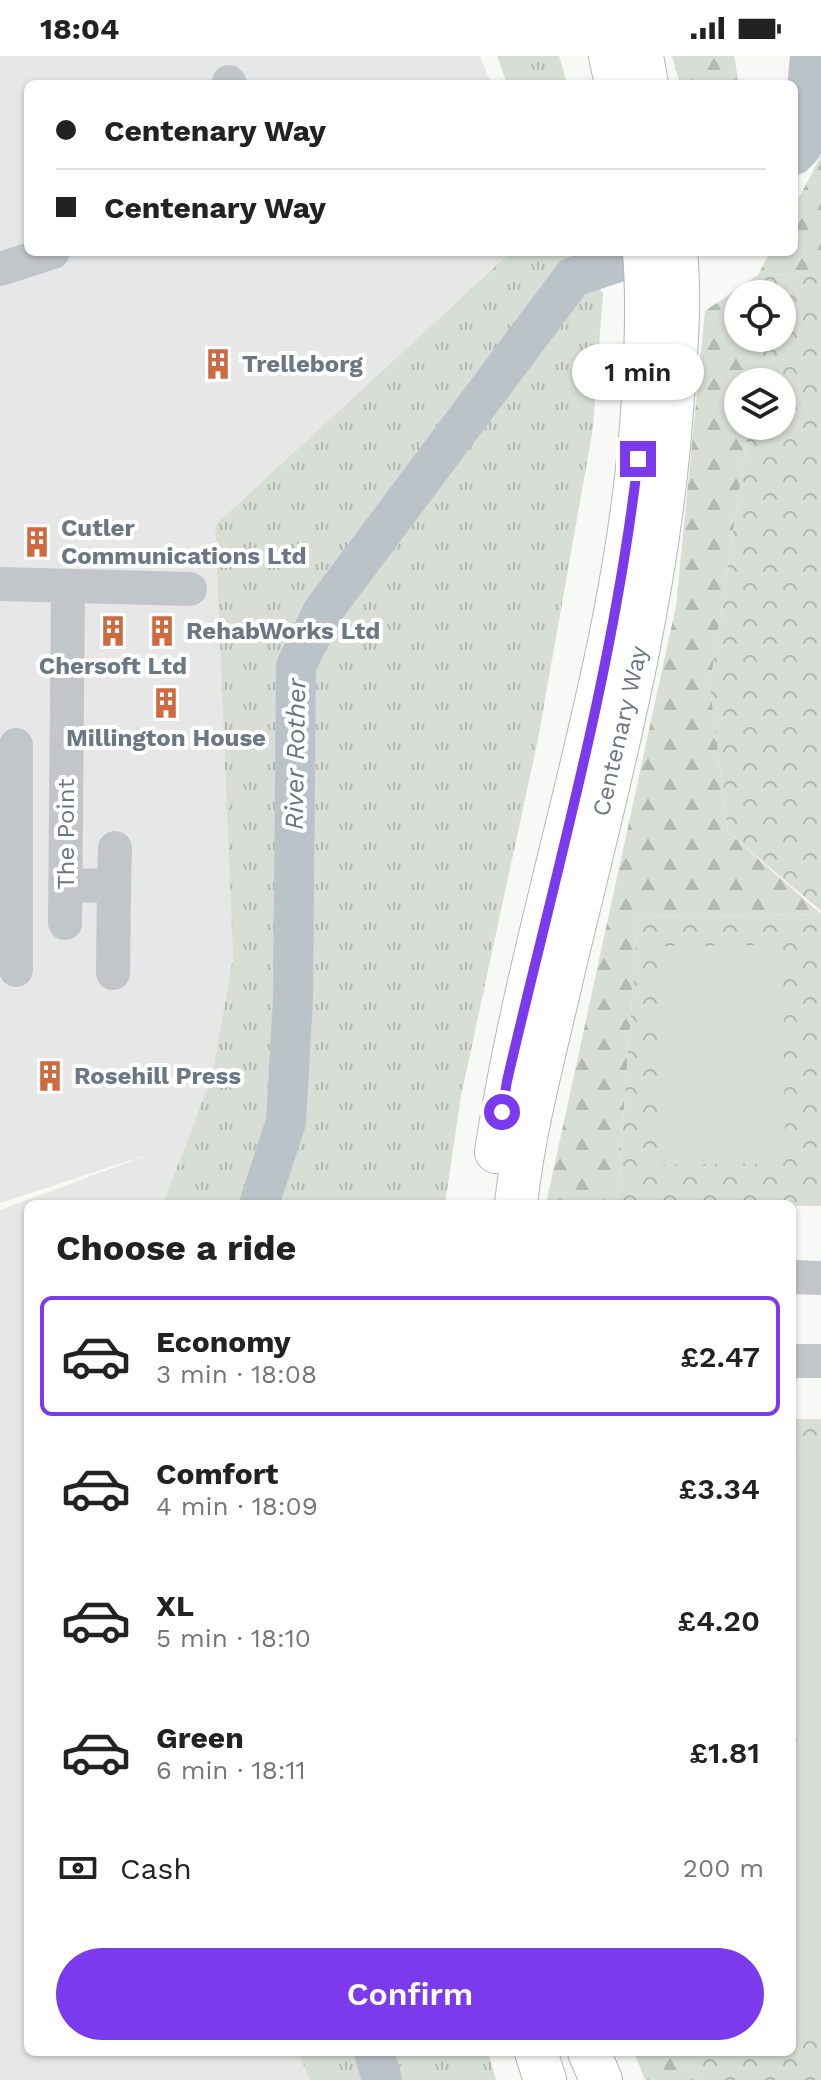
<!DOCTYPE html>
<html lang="en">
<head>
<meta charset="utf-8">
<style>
	body { margin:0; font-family:"Work Sans",sans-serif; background:#f2f2f2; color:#222; height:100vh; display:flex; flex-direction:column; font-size:30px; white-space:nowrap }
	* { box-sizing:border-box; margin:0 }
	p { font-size:26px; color:#767676 }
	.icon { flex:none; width:44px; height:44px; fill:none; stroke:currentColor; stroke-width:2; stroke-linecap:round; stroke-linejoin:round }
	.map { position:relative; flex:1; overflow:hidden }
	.drawer { position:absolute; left:24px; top:1144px; width:772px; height:856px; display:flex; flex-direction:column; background:#fff; border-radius:12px; box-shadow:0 2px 6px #0004 }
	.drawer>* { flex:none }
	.banner { position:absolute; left:24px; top:24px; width:774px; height:176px; border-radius:12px; box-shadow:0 2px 6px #0004; display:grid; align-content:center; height:176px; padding:0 32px; background:#fff }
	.fabs { position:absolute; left:724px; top:224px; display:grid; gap:16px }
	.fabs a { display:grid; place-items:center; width:72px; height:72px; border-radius:50%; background:#fff; box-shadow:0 2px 6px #0004; font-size:40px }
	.end { position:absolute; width:36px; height:36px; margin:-18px; border:10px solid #7c3aed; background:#fff; box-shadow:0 0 0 4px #fff }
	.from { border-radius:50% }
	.bubble { position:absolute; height:56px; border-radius:28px; background:#fff; box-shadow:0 2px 6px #0004; font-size:26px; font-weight:600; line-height:56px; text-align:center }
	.banner b { display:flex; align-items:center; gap:28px; height:76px; font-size:30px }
	.banner b+b { border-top:2px solid #e0e0e0 }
	.banner i { width:20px; height:20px; background:#222 }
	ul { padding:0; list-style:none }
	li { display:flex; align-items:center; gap:24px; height:120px; margin:0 16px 12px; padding:0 16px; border:4px solid transparent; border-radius:12px }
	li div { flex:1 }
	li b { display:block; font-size:30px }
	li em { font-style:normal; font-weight:600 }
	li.current { border-color:#7c3aed }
	li>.icon { width:72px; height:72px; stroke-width:1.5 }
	h2 { padding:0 32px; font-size:36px; line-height:96px }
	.pay { display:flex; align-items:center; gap:20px; height:88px; padding:0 32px; font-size:30px }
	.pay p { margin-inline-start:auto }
	.cta { display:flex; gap:16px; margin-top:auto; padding:16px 32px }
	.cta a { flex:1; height:92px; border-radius:48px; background:#7c3aed; color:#fff; font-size:32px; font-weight:600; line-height:92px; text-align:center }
	.status { display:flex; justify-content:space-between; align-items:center; height:56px; padding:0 40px; background:#fff; direction:ltr }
	.status svg { height:22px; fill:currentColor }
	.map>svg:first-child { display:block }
	.built { fill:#e6e7e6 }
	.grass { fill:url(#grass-tufts) }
	.forest { fill:url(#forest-firs) }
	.park { fill:url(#park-crowns) }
	.garden { fill:#d8ddd6 }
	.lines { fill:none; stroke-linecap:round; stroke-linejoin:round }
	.river { stroke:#bac3c8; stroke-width:40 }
	.major-casing { stroke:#b4b7bb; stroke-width:44 }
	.minor { stroke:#c2c5c9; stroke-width:34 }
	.major { stroke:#fff; stroke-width:42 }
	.route { stroke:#7c3aed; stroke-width:10 }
	.labels { text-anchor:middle; stroke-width:8; stroke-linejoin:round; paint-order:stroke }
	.poi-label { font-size:24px; font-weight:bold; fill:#6b7784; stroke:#fff; text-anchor:start }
	.street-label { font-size:24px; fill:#6b7784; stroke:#fff }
	.water-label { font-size:26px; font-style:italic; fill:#67777f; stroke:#fff }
</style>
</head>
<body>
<div class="status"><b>18:04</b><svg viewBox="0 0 49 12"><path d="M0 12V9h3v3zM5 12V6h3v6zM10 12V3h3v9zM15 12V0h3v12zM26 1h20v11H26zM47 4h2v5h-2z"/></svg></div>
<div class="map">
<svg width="821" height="2024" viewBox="0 0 821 2024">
	<defs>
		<pattern id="grass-tufts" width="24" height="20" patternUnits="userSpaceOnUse" patternTransform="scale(2)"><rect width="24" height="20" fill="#d8ddd6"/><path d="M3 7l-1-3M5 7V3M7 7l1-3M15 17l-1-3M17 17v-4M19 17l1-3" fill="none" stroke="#b3b8b3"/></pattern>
		<pattern id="forest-firs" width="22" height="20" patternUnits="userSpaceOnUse" patternTransform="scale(2)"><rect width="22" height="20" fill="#d8ddd6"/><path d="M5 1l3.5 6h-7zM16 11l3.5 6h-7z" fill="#b3b8b3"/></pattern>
		<pattern id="park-crowns" width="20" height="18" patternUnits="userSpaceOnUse" patternTransform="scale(2)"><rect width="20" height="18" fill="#d8ddd6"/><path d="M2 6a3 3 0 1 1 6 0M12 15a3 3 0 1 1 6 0" fill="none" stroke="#b3b8b3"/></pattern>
	</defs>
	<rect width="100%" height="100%" fill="#f8f8f6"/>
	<path class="built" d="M0 0H480L491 28H28V196H511L215 469 233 902 212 1019 163 1148H28V1996H298L310 2024H0V1154L153 1097 0 1147Z"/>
	<path class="grass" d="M497 0H559L567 28H507Z
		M511 196H571L603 237 593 372 538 683 461 1040 445 1148H163L212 1019 233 902 215 469Z
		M298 1996H488L496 2024H310Z"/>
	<path class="forest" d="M672 0H734L739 28H680Z
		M821 100V218L759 219 758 238H738V282H759L756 326H738V370H749L710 630 728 776 821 858 638 861 617 1148H546L676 550 705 255 758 219 770 196H794V151Z
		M634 1996H669L704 2024H645Z"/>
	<path class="park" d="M821 218V855L728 776 710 630 749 370H782V326H756L759 282H782V238H758V219Z
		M821 858V1150L617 1148 638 861Z
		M792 1363H821V2024H704L669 1996H792Z"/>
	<path class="garden" d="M783 889 785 1107 661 1109 659 890Z
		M792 1396 821 1397V1668H792Z
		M821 1692V1972L792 1973V1693Z"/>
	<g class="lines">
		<path class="river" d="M794 99 802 91 810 0
			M259 1148 286 1066 293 943 296 610 323 555 573 221 649 196
			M374 1996 382 2024"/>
		<defs>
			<path id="major" d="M610 0 616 28
				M642 0 647 28
				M496 1096C535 842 629 599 643 341 646 293 648 244 644 196
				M516 1148C525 1066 548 986 566 905 610 723 659 541 672 353 676 301 681 248 676 196
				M536 1996 545 2024
				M589 1996 601 2024"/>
		</defs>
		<use href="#major" class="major-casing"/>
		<path class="minor" d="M229 26 230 28
			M0 213 53 196
			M0 528 190 533
			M65 829 114 830 115 792
			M65 867 68 530
			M16 914V689
			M113 917 114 830
			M792 1221 821 1222
			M792 1305H821"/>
		<use href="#major" class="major"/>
	</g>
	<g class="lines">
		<path class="route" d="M502 1056 507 1025C555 819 614 614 638 403"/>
	</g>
	<defs>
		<symbol id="building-bare" viewBox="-9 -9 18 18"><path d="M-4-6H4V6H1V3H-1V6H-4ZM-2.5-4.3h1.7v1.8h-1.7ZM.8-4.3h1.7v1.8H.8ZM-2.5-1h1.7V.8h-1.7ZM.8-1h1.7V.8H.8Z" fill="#cf6a40" stroke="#fff" stroke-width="2.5" paint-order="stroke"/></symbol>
	</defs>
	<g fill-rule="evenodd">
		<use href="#building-bare" x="196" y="286" width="44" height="44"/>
		<use href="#building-bare" x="15" y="464" width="44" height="44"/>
		<use href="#building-bare" x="91" y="553" width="44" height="44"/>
		<use href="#building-bare" x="140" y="553" width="44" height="44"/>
		<use href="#building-bare" x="144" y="625" width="44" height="44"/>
		<use href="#building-bare" x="28" y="998" width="44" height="44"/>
	</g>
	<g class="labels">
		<g class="poi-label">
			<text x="242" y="316">Trelleborg</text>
			<text x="61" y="480">Cutler<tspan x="61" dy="28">Communications Ltd</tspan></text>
			<text x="186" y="583">RehabWorks Ltd</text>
			<text x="113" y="618" text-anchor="middle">Chersoft Ltd</text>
			<text x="166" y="690" text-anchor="middle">Millington House</text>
			<text x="74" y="1028">Rosehill Press</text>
		</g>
		<g class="street-label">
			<text transform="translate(620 675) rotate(-77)" y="8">Centenary Way</text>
			<text transform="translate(66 778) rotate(-90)" y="8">The Point</text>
		</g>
		<g class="water-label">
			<text transform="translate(295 698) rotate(-89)" y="9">River Rother</text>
		</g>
	</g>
</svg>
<div class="fabs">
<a><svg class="icon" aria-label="locate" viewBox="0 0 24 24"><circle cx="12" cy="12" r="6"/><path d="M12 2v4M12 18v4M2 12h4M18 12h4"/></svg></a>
<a><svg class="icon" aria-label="layers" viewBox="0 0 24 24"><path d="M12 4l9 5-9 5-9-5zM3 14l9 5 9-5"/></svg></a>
</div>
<i class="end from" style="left:502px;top:1056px"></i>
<i class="end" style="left:638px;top:403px"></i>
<div class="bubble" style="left:572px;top:288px;width:132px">1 min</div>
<div class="banner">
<b><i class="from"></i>Centenary Way</b>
<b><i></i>Centenary Way</b>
</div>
<section class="drawer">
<h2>Choose a ride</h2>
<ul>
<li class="current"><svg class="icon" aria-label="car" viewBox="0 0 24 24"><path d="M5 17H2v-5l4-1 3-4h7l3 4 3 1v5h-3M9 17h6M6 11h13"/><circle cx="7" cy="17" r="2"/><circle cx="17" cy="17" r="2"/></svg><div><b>Economy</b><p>3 min · 18:08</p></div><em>£2.47</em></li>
<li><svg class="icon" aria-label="car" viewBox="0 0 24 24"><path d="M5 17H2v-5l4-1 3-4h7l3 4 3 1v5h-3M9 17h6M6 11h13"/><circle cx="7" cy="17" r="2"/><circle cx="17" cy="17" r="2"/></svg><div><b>Comfort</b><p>4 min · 18:09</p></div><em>£3.34</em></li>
<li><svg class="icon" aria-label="car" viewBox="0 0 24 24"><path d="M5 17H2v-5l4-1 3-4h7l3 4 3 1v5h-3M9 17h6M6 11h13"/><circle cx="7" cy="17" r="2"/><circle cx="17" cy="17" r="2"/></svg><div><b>XL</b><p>5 min · 18:10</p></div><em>£4.20</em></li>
<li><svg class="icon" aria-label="car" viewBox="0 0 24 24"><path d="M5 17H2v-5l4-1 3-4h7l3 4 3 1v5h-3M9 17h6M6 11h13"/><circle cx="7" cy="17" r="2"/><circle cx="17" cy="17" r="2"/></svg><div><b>Green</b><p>6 min · 18:11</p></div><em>£1.81</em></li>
</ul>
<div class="pay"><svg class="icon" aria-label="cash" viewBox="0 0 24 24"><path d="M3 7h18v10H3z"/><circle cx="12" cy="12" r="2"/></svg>Cash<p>200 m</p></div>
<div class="cta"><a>Confirm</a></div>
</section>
</div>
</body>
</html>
